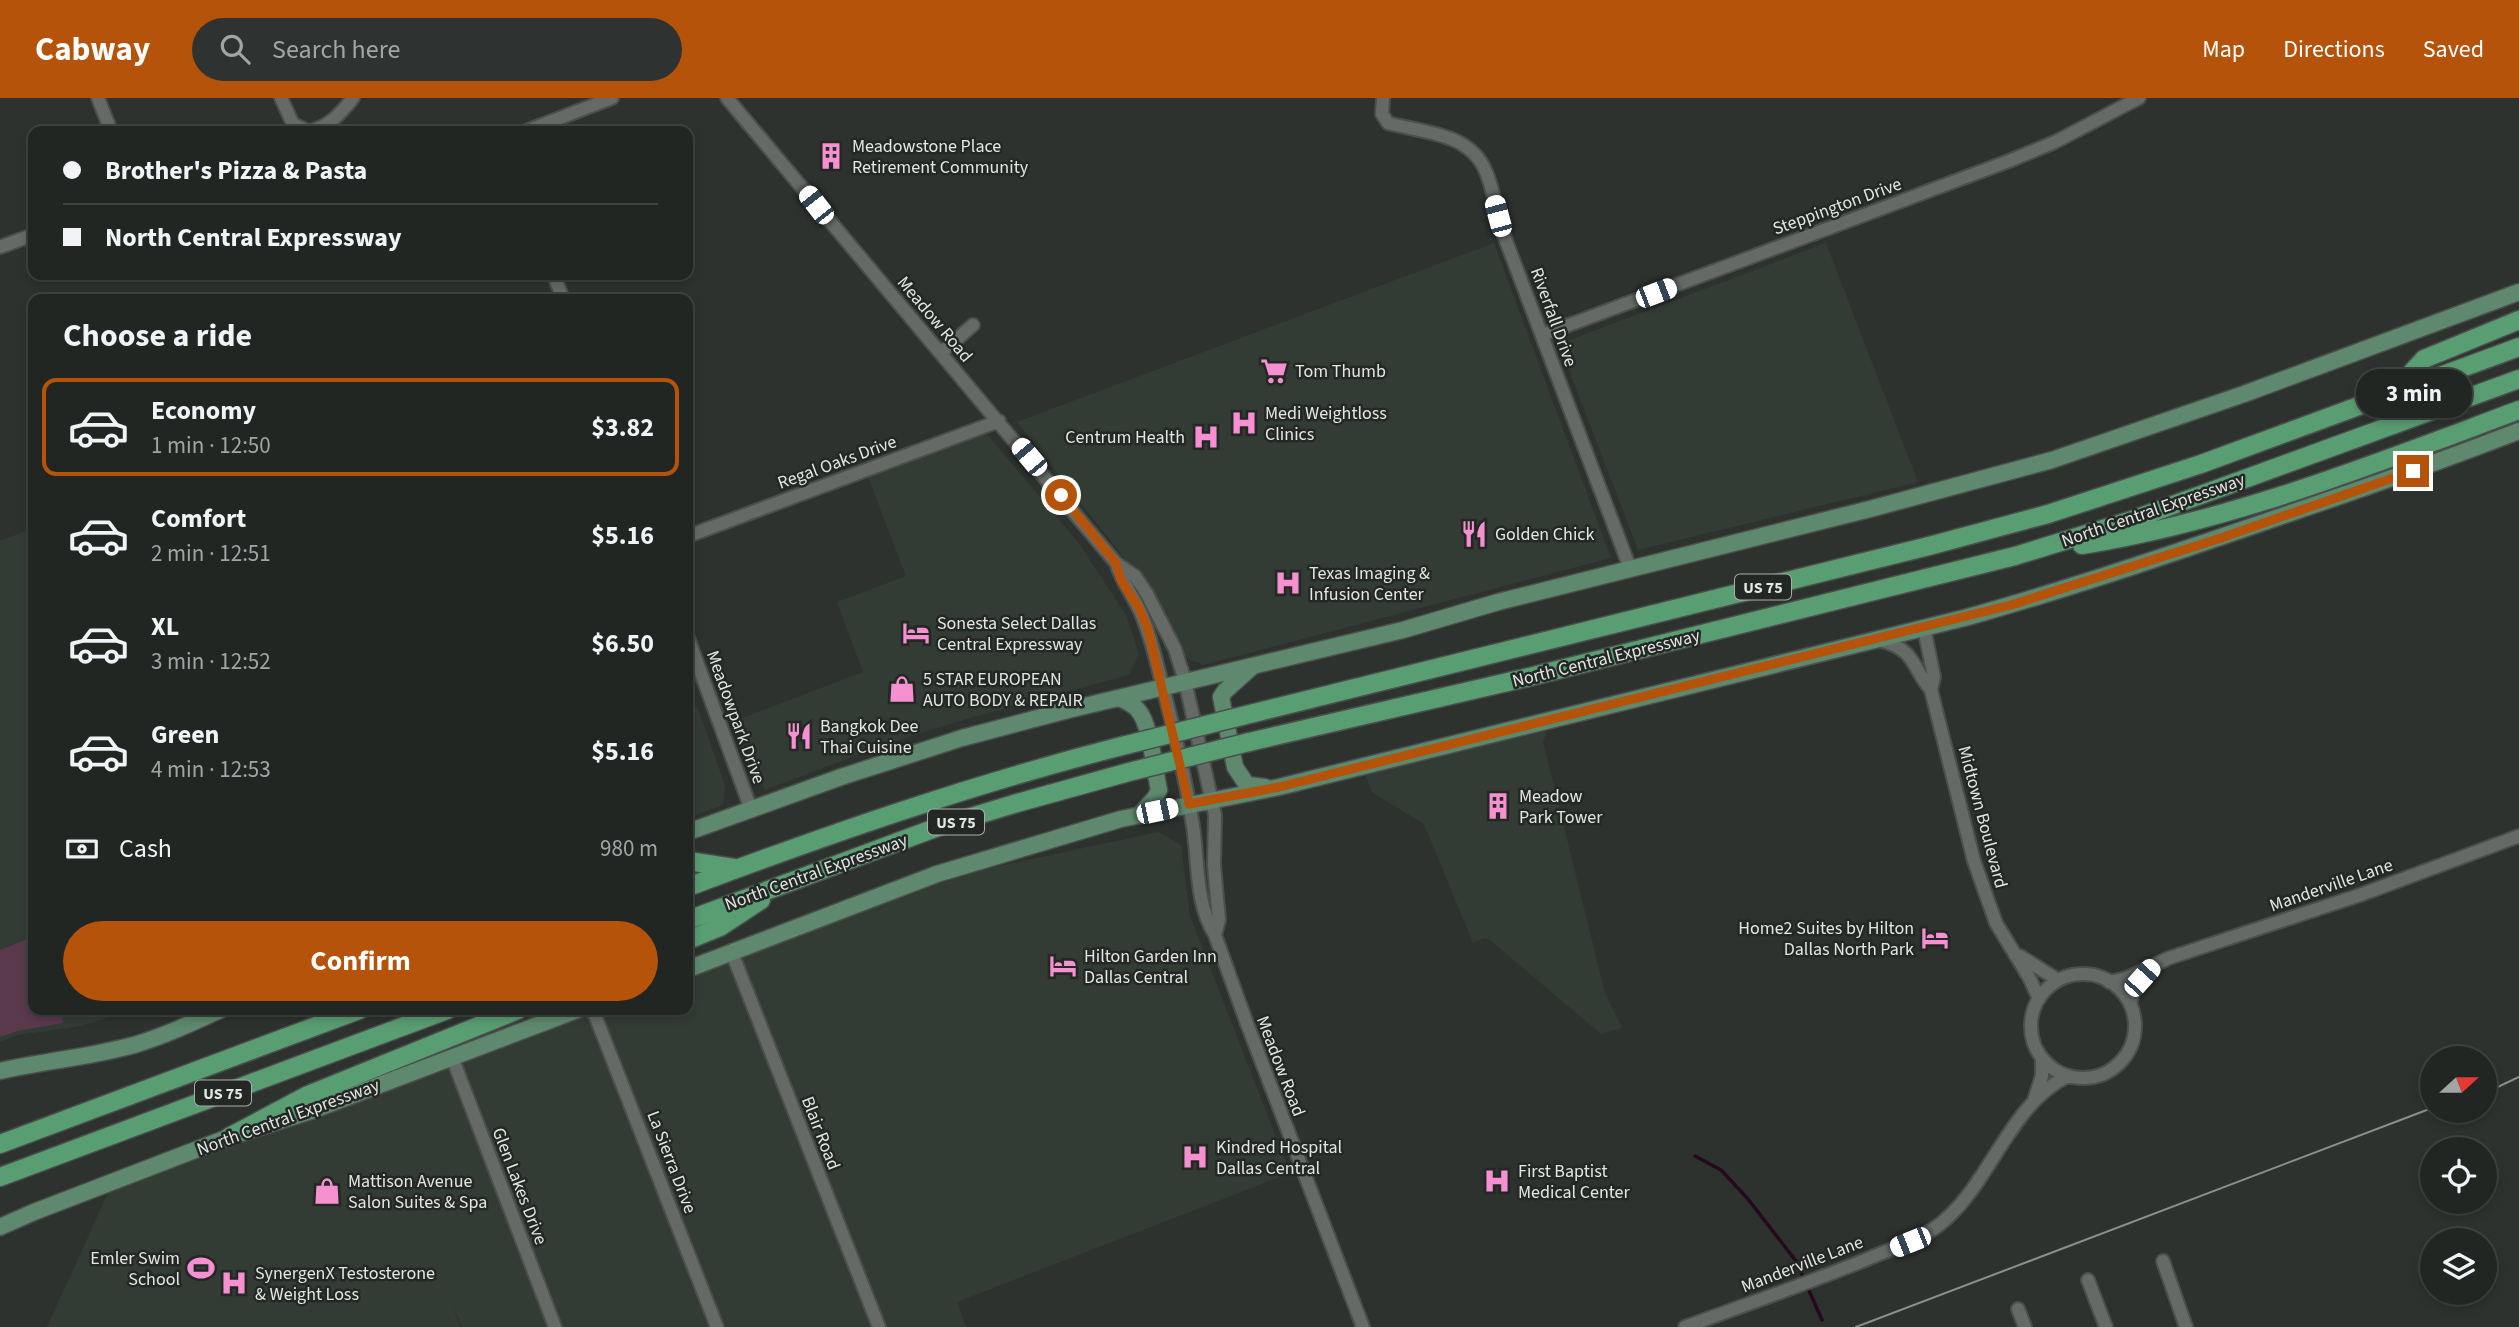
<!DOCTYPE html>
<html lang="en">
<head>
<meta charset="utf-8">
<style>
	body { margin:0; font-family:"Source Sans 3",sans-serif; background:#2e3230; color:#f1f3f6; height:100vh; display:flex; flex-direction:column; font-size:26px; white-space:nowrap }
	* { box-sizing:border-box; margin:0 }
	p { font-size:23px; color:#a2a5a6 }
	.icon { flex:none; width:38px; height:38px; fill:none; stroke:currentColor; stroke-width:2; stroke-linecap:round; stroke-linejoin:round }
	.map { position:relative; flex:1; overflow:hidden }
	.drawer { position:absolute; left:28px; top:196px; width:665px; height:721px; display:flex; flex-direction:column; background:#222623; border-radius:14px; box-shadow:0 4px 10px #0003,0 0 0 2px #3f4341 }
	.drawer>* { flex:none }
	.hud { position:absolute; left:28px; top:28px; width:665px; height:154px; border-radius:14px; box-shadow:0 4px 10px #0003,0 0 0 2px #3f4341; display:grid; align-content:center; height:154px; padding:0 35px; background:#222623 }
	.needle { width:46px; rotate:69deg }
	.tools { position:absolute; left:2420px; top:948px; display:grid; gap:14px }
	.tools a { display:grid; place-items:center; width:77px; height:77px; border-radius:50%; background:#222623; box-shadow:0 4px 10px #0003,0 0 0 2px #3f4341; font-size:35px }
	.end { position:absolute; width:32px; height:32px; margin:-16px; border:9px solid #b45309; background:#fff; box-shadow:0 0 0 4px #fff }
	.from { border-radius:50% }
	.bubble { position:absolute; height:49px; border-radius:24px; background:#222623; box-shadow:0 4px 10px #0003,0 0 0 2px #3f4341; font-size:23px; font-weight:700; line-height:49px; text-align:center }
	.car { position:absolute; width:21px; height:42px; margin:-21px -10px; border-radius:9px; box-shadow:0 0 5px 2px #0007; background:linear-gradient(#fff 24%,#345 0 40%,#fff 0 76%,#345 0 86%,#fff 0) }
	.hud b { display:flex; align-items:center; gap:24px; height:66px; font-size:26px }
	.hud b+b { border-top:2px solid #3f4341 }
	.hud i { width:18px; height:18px; background:#f1f3f6 }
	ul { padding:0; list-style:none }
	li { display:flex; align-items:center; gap:21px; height:98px; margin:0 14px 10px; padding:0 21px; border:4px solid transparent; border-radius:14px }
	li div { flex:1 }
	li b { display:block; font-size:26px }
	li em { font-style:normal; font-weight:700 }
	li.on { border-color:#b45309 }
	li>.icon { width:63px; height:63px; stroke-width:1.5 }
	h2 { padding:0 35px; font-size:32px; line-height:84px }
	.pay { display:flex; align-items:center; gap:18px; height:77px; padding:0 35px; font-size:26px }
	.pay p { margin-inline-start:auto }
	.cta { display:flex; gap:14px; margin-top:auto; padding:14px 35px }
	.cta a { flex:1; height:80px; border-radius:42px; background:#b45309; color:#fff; font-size:28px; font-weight:700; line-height:80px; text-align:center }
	header { display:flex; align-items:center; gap:42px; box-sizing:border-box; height:98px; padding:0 35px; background:#b45309; color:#fff }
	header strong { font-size:33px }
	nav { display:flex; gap:38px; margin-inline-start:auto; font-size:24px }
	.search { width:490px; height:63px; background:#2e3230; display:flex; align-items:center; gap:18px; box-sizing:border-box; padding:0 24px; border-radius:38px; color:#a2a5a6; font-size:26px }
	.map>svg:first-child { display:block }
	.built { fill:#323c35 }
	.green { fill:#5a394d }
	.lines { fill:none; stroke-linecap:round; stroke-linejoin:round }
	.stream { stroke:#26091c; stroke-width:3.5 }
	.minor-casing { stroke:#4b4f4c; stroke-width:16 }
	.major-casing { stroke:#4b4f4c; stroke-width:19 }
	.highway-casing { stroke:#4b4f4c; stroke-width:21 }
	.minor { stroke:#656a67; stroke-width:12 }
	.major { stroke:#5e896e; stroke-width:16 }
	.highway { stroke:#599d72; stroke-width:18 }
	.tram { stroke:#8c8f8d; stroke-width:2 }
	.highway-bridge-casing { stroke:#4b4f4c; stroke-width:21; stroke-linecap:butt }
	.highway-bridge { stroke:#599d72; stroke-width:18 }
	.route { stroke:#b45309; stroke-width:9 }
	.labels { text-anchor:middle; stroke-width:5; stroke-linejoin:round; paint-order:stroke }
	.shield { fill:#242825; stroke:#aaadab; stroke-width:2 }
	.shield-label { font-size:16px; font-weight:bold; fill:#e3e6e4 }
	.poi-label { font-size:18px; fill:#e3e6e4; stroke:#242825; text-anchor:start }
	.street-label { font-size:18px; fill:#e3e6e4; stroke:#242825 }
</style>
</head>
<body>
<header>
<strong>Cabway</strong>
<div class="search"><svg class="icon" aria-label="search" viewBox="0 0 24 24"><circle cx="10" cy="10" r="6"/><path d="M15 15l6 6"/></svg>Search here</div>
<nav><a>Map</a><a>Directions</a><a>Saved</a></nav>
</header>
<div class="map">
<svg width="2519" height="1229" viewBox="0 0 2519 1229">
	<rect width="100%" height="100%" fill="#2e322f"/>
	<path class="built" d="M1494 145 1611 460 1203 567 1186 560 1154 498 1017 324Z
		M1826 145 1918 384 1638 452 1559 246Z
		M985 334 1078 444 1126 517 1139 556 1129 577 970 620 889 645 765 692 737 622 863 574 837 504 906 478 868 379Z
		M33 430V912H131L81 928 17 937 0 944V443Z
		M697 608 725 687 723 707 688 720V611Z
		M1547 633 1543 644 1605 895 1622 930 1601 936 1490 842 1485 840 1473 845 1424 726 1372 694 1364 674Z
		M1158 734 1181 747 1190 818 1290 1075 957 1204 966 1229H462L453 1208 460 1229H47L109 1093 598 912H688V879L972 774Z"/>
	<path class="green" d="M33 839V912H61L63 925 17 933 0 939V852Z"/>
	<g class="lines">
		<path class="stream" d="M1695 1058 1721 1072 1748 1101 1796 1163 1822 1222"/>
		<defs>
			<path id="minor" d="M98 0 111 33
				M281 0 293 26 308 33
				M727 0 1116 465 1135 478 1147 496 1175 551 1185 583 1215 717 1214 767 1219 822 1215 837
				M1383 0 1382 16 1388 25C1423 35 1470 34 1486 74 1493 90 1496 110 1500 127L1630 470
				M310 33C330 28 341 15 353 0
				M526 33 612 0
				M0 149 33 137
				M554 177 563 201
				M1542 237 2009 63 2055 44 2139 0
				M941 255 973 227
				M688 438 999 323
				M1116 465C1122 484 1132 496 1140 513 1149 533 1154 554 1159 574 1172 623 1184 673 1192 722 1199 759 1194 804 1215 837L1246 923 1363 1229
				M1924 530 1934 579 1931 592 1974 763 1996 825 2030 881 2039 901
				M688 540 751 711
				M1879 542C1917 552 1910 567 1931 592
				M732 855 879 1229
				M2020 858 2058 882
				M2031 928a52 52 0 1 1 104 0a52 52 0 1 1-104 0Z
				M2109 884 2127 880 2169 860 2360 797 2519 738
				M2130 906 2134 892 2149 872
				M593 912 717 1229
				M452 959 555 1229
				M2035 999 2042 978V962
				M2163 1163 2186 1229
				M2088 1182 2106 1229
				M2018 1211 2025 1229
				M1685 1229C1747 1206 1809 1185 1870 1160 1895 1149 1924 1141 1945 1122 1992 1081 2011 1005 2068 978"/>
			<path id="major" d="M1253 568 1225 593 1221 599 1235 669 1247 687 1265 689
				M1119 600C1126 603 1133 606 1138 612 1151 627 1154 671 1159 692L1155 700 1140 716
				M688 734 841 679 962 640 1068 612 1403 532 1498 504 1870 411 2052 362 2244 296 2519 194
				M688 871 937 776 1121 721 1279 689 1968 519C2082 487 2195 448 2308 409 2379 385 2449 360 2519 333
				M0 973C45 963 90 959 134 947 164 938 192 925 220 912
				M0 1129 34 1114 229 1039 311 1013 577 912"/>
			<path id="highway" d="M2394 294 2424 261 2519 222
				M2082 447C2232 423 2377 365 2519 312
				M1242 618 1929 448 2048 416 2201 366 2519 249
				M1249 644 1525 580 2015 458 2132 422 2519 281
				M688 763 734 770
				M688 789C832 735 973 686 1122 648
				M688 822 938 729 1017 705 1129 674
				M688 842 720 829 761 802
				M229 1039 308 997 518 912
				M0 1046 359 912
				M0 1079 447 912"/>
		</defs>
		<use href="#minor" class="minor-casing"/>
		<use href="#major" class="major-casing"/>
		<use href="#highway" class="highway-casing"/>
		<use href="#minor" class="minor"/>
		<use href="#major" class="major"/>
		<use href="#highway" class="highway"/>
		<path class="tram" d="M2485 995 2519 979
			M1856 1229 2432 1010"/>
		<defs>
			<path id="highway-bridge" d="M1122 648 1242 618
				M1129 674 1249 644"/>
		</defs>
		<use href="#highway-bridge" class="highway-bridge-casing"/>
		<use href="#highway-bridge" class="highway-bridge"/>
	</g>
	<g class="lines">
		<path class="route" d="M1061 397 1116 465 1121 482 1139 510 1148 531 1189 706 1279 689 2011 507 2218 441 2413 373"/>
	</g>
	<defs>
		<symbol id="building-bare" viewBox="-9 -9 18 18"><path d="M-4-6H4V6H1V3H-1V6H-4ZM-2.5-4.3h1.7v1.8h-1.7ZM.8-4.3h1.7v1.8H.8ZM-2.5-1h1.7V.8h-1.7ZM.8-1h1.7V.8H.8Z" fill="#f690d0" stroke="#242825" stroke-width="2.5" paint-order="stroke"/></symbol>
		<symbol id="supermarket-bare" viewBox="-9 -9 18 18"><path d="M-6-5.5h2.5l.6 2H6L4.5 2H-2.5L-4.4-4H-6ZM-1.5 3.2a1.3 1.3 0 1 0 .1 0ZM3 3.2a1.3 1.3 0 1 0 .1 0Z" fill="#f690d0" stroke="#242825" stroke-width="2.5" paint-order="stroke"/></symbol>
		<symbol id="hospital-bare" viewBox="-9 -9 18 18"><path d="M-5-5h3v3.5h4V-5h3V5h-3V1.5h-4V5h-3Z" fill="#f690d0" stroke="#242825" stroke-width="2.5" paint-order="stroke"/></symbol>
		<symbol id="restaurant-bare" viewBox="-9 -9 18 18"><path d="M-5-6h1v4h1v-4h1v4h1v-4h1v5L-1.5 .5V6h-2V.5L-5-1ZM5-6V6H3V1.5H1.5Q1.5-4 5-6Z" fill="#f690d0" stroke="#242825" stroke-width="2.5" paint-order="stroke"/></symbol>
		<symbol id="hotel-bare" viewBox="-9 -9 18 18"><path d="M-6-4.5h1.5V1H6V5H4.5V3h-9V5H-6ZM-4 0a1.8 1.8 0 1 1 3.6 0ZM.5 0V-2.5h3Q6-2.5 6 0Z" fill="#f690d0" stroke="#242825" stroke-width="2.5" paint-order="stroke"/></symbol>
		<symbol id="shop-bare" viewBox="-9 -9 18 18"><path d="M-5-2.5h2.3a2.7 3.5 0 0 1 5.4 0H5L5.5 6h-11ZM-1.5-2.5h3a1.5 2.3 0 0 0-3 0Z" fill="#f690d0" stroke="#242825" stroke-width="2.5" paint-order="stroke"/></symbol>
		<symbol id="stadium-bare" viewBox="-9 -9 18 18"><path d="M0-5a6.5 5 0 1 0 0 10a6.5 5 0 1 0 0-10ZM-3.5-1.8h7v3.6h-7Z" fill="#f690d0" stroke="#242825" stroke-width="2.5" paint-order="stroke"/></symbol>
	</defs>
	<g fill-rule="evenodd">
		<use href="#building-bare" x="812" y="39" width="38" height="38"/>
		<use href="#supermarket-bare" x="1255" y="254" width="38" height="38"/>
		<use href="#hospital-bare" x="1225" y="306" width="38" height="38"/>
		<use href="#hospital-bare" x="1187" y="320" width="38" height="38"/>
		<use href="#restaurant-bare" x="1455" y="417" width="38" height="38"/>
		<use href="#hospital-bare" x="1269" y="466" width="38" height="38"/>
		<use href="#hotel-bare" x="897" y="516" width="38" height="38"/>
		<use href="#shop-bare" x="883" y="572" width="38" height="38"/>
		<use href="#restaurant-bare" x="780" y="619" width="38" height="38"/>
		<use href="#building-bare" x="1479" y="689" width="38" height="38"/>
		<use href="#hotel-bare" x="1916" y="821" width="38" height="38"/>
		<use href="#hotel-bare" x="1044" y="849" width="38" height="38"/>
		<use href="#hospital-bare" x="1176" y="1040" width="38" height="38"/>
		<use href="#hospital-bare" x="1478" y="1064" width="38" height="38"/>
		<use href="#shop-bare" x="308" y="1074" width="38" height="38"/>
		<use href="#stadium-bare" x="182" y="1151" width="38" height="38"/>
		<use href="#hospital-bare" x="215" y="1166" width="38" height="38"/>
	</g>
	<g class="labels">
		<g class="shield">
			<rect x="1735" y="476.5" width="56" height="25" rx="5"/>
			<rect x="928" y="711.5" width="56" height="25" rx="5"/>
			<rect x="195" y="982.5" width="56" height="25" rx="5"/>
		</g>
		<g class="shield-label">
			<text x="1763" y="495">US 75</text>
			<text x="956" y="730">US 75</text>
			<text x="223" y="1001">US 75</text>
		</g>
		<g class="poi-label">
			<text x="852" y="54">Meadowstone Place<tspan x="852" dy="21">Retirement Community</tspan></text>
			<text x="1295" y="279">Tom Thumb</text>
			<text x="1265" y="321">Medi Weightloss<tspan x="1265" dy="21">Clinics</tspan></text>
			<text x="1185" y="345" text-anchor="end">Centrum Health</text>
			<text x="1495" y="442">Golden Chick</text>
			<text x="1309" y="481">Texas Imaging &amp;<tspan x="1309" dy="21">Infusion Center</tspan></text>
			<text x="937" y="531">Sonesta Select Dallas<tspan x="937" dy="21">Central Expressway</tspan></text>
			<text x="923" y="587">5 STAR EUROPEAN<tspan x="923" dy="21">AUTO BODY &amp; REPAIR</tspan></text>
			<text x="820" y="634">Bangkok Dee<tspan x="820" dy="21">Thai Cuisine</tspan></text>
			<text x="1519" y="704">Meadow<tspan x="1519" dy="21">Park Tower</tspan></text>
			<text x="1914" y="836" text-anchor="end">Home2 Suites by Hilton<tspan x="1914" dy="21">Dallas North Park</tspan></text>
			<text x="1084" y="864">Hilton Garden Inn<tspan x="1084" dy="21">Dallas Central</tspan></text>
			<text x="1216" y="1055">Kindred Hospital<tspan x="1216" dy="21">Dallas Central</tspan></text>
			<text x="1518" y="1079">First Baptist<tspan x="1518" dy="21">Medical Center</tspan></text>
			<text x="348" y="1089">Mattison Avenue<tspan x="348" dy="21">Salon Suites &amp; Spa</tspan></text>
			<text x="180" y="1166" text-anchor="end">Emler Swim<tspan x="180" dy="21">School</tspan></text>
			<text x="255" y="1181">SynergenX Testosterone<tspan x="255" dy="21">&amp; Weight Loss</tspan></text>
		</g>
		<g class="street-label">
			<text transform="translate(1837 108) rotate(-20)" y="6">Steppington Drive</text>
			<text transform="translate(1554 219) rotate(70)" y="6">Riverfall Drive</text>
			<text transform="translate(935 221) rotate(50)" y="6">Meadow Road</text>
			<text transform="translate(837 364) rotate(-20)" y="6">Regal Oaks Drive</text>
			<text transform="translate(2153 412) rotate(-19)" y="6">North Central Expressway</text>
			<text transform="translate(1606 560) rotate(-14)" y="6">North Central Expressway</text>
			<text transform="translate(736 619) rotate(70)" y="6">Meadowpark Drive</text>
			<text transform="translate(1983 719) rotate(75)" y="6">Midtown Boulevard</text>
			<text transform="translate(816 774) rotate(-20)" y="6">North Central Expressway</text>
			<text transform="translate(2331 787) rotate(-19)" y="6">Manderville Lane</text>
			<text transform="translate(1281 968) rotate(69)" y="6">Meadow Road</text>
			<text transform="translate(288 1019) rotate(-20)" y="6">North Central Expressway</text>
			<text transform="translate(821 1035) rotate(69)" y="6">Blair Road</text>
			<text transform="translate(672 1064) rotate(69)" y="6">La Sierra Drive</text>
			<text transform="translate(520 1088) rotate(69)" y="6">Glen Lakes Drive</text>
			<text transform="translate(1802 1166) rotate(-21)" y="6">Manderville Lane</text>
		</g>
	</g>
</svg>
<div class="tools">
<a><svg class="needle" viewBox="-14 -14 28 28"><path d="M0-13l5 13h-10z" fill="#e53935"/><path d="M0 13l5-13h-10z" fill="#a2a5a6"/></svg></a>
<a><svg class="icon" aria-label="locate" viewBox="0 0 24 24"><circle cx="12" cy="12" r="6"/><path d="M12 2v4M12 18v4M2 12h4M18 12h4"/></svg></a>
<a><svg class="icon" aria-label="layers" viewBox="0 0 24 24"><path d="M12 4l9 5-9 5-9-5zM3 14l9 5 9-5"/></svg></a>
</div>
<i class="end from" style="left:1061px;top:397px"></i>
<i class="end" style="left:2413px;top:373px"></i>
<div class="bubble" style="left:2356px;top:271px;width:116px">3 min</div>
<i class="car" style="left:816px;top:107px;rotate:322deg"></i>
<i class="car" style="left:1498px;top:118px;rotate:345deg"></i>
<i class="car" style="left:1656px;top:195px;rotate:69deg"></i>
<i class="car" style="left:1029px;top:359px;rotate:320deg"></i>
<i class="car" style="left:1157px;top:713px;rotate:78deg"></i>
<i class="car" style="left:2142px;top:880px;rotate:42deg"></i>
<i class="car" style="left:1910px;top:1144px;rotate:248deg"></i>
<div class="hud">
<b><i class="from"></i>Brother's Pizza &amp; Pasta</b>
<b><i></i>North Central Expressway</b>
</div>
<section class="drawer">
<h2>Choose a ride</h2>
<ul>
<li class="on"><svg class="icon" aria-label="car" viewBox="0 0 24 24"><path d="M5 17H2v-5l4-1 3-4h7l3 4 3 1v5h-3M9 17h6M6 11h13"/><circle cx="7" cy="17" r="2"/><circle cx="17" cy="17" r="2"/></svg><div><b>Economy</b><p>1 min · 12:50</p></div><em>$3.82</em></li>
<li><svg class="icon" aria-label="car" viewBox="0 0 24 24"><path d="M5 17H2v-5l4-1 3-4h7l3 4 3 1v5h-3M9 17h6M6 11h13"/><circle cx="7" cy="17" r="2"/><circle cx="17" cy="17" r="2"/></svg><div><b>Comfort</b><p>2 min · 12:51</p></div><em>$5.16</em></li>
<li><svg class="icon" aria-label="car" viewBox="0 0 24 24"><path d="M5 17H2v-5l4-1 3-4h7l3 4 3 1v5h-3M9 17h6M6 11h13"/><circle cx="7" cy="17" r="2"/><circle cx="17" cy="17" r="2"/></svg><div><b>XL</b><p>3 min · 12:52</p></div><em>$6.50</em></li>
<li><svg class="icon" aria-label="car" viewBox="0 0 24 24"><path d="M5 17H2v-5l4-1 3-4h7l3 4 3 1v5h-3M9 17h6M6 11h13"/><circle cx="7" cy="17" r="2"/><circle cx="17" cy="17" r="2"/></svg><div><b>Green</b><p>4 min · 12:53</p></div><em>$5.16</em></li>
</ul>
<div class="pay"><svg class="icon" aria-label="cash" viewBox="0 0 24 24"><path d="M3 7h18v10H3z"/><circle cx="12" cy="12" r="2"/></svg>Cash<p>980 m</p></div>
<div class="cta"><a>Confirm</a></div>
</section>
</div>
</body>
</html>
